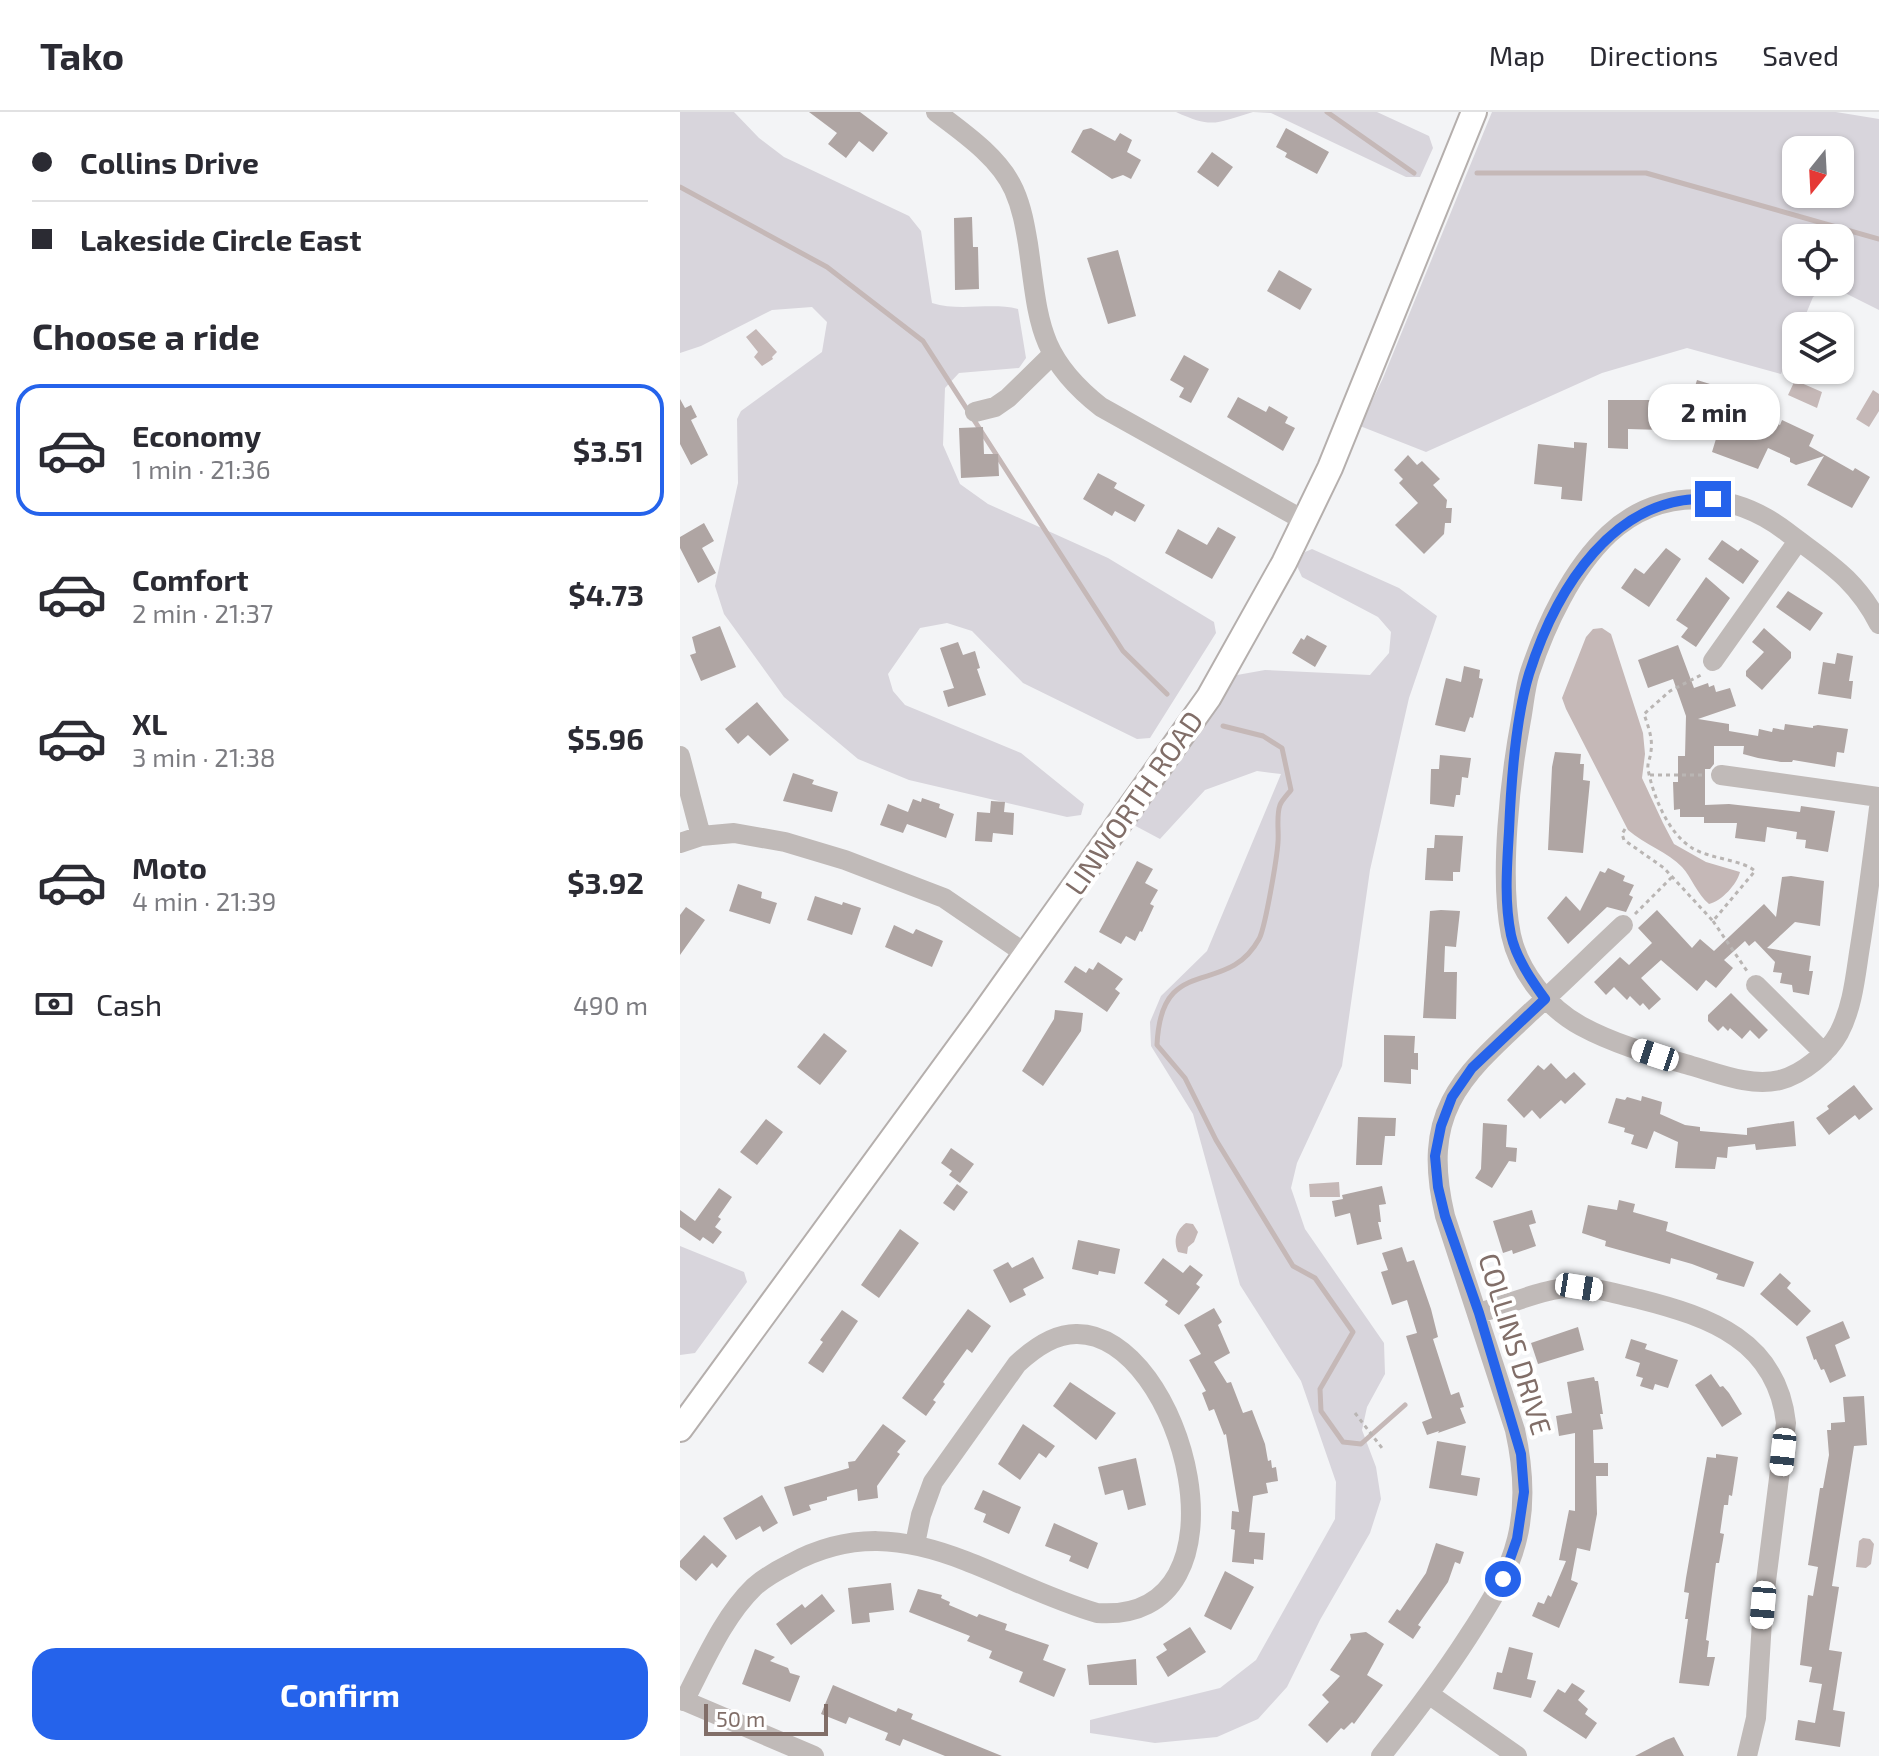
<!DOCTYPE html>
<html lang="en">
<head>
<meta charset="utf-8">
<style>
	body { margin:0; font-family:"Exo 2",sans-serif; background:#f7f7f7; color:#2b2b33; height:100vh; display:flex; flex-direction:column; font-size:30px; white-space:nowrap }
	* { box-sizing:border-box; margin:0 }
	p { font-size:26px; color:#7c7c81 }
	.icon { flex:none; width:44px; height:44px; fill:none; stroke:currentColor; stroke-width:2; stroke-linecap:round; stroke-linejoin:round }
	.map { position:relative; flex:1; overflow:hidden }
	.sheet { display:flex; flex-direction:column; background:#fff; width:680px }
	.sheet>* { flex:none }
	.banner { display:grid; align-content:center; height:176px; padding:0 32px; background:#fff }
	.needle { width:52px; rotate:198deg }
	.fabs { position:absolute; left:1102px; top:24px; display:grid; gap:16px }
	.fabs a { display:grid; place-items:center; width:72px; height:72px; border-radius:16px; background:#fff; box-shadow:0 2px 6px #0004; font-size:40px }
	.scale { position:absolute; left:24px; bottom:20px; width:124px; box-sizing:border-box; padding-left:8px; border:4px solid #816e68; border-top:0; font-size:22px; line-height:28px; white-space:nowrap; color:#816e68; -webkit-text-stroke:6px #fff; paint-order:stroke }
	.end { position:absolute; width:36px; height:36px; margin:-18px; border:10px solid #2563eb; background:#fff; box-shadow:0 0 0 4px #fff }
	.from { border-radius:50% }
	.bubble { position:absolute; height:56px; border-radius:24px; background:#fff; box-shadow:0 2px 6px #0004; font-size:26px; font-weight:700; line-height:56px; text-align:center }
	.car { position:absolute; width:24px; height:48px; margin:-24px -12px; border-radius:10px; box-shadow:0 0 6px 2px #0007; background:linear-gradient(#fff 24%,#345 0 40%,#fff 0 76%,#345 0 86%,#fff 0) }
	.banner b { display:flex; align-items:center; gap:28px; height:76px; font-size:30px }
	.banner b+b { border-top:2px solid #e1e1e2 }
	.banner i { width:20px; height:20px; background:#2b2b33 }
	ul { padding:0; list-style:none }
	li { display:flex; align-items:center; gap:24px; height:132px; margin:0 16px 12px; padding:0 16px; border:4px solid transparent; border-radius:24px }
	li div { flex:1 }
	li b { display:block; font-size:30px }
	li em { font-style:normal; font-weight:700 }
	li.on { border-color:#2563eb }
	li>.icon { width:72px; height:72px; stroke-width:1.5 }
	h2 { padding:0 32px; font-size:36px; line-height:96px }
	.pay { display:flex; align-items:center; gap:20px; height:88px; padding:0 32px; font-size:30px }
	.pay p { margin-inline-start:auto }
	.button { display:flex; gap:16px; margin-top:auto; padding:16px 32px }
	.button a { flex:1; height:92px; border-radius:24px; background:#2563eb; color:#fff; font-size:32px; font-weight:700; line-height:92px; text-align:center }
	header { display:flex; align-items:center; gap:48px; box-sizing:border-box; height:112px; padding:0 40px; background:#fff; border-bottom:2px solid #e1e1e2 }
	header strong { font-size:38px }
	nav { display:flex; gap:44px; margin-inline-start:auto; font-size:28px }
	main { display:flex; flex:1; min-height:0 }
	.map>svg:first-child { display:block }
	.green { fill:#d8d5dc; fill-rule:evenodd }
	.water { fill:#c5b8b7 }
	.lines { fill:none; stroke-linecap:round; stroke-linejoin:round }
	.stream { stroke:#c5b8b7; stroke-width:5 }
	.building { fill:#afa5a3 }
	.major-casing { stroke:#b5afad; stroke-width:28 }
	.path { stroke:#b9b5b3; stroke-width:3; stroke-dasharray:4 4; stroke-linecap:butt }
	.minor { stroke:#c0bab8; stroke-width:20 }
	.major { stroke:#fff; stroke-width:24 }
	.route { stroke:#2563eb; stroke-width:10 }
	.labels { text-anchor:middle; stroke-width:8; stroke-linejoin:round; paint-order:stroke }
	.street-label { font-size:28px; fill:#816e68; stroke:#fff }
</style>
</head>
<body>
<header>
<strong>Tako</strong>
<nav><a>Map</a><a>Directions</a><a>Saved</a></nav>
</header>
<main>
<section class="sheet">
<div class="banner">
<b><i class="from"></i>Collins Drive</b>
<b><i></i>Lakeside Circle East</b>
</div>
<h2>Choose a ride</h2>
<ul>
<li class="on"><svg class="icon" aria-label="car" viewBox="0 0 24 24"><path d="M5 17H2v-5l4-1 3-4h7l3 4 3 1v5h-3M9 17h6M6 11h13"/><circle cx="7" cy="17" r="2"/><circle cx="17" cy="17" r="2"/></svg><div><b>Economy</b><p>1 min · 21:36</p></div><em>$3.51</em></li>
<li><svg class="icon" aria-label="car" viewBox="0 0 24 24"><path d="M5 17H2v-5l4-1 3-4h7l3 4 3 1v5h-3M9 17h6M6 11h13"/><circle cx="7" cy="17" r="2"/><circle cx="17" cy="17" r="2"/></svg><div><b>Comfort</b><p>2 min · 21:37</p></div><em>$4.73</em></li>
<li><svg class="icon" aria-label="car" viewBox="0 0 24 24"><path d="M5 17H2v-5l4-1 3-4h7l3 4 3 1v5h-3M9 17h6M6 11h13"/><circle cx="7" cy="17" r="2"/><circle cx="17" cy="17" r="2"/></svg><div><b>XL</b><p>3 min · 21:38</p></div><em>$5.96</em></li>
<li><svg class="icon" aria-label="car" viewBox="0 0 24 24"><path d="M5 17H2v-5l4-1 3-4h7l3 4 3 1v5h-3M9 17h6M6 11h13"/><circle cx="7" cy="17" r="2"/><circle cx="17" cy="17" r="2"/></svg><div><b>Moto</b><p>4 min · 21:39</p></div><em>$3.92</em></li>
</ul>
<div class="pay"><svg class="icon" aria-label="cash" viewBox="0 0 24 24"><path d="M3 7h18v10H3z"/><circle cx="12" cy="12" r="2"/></svg>Cash<p>490 m</p></div>
<div class="button"><a>Confirm</a></div>
</section>
<div class="map">
<svg width="1199" height="1644" viewBox="0 0 1199 1644">
	<rect width="100%" height="100%" fill="#f3f4f6"/>
	<path class="green" d="M0 0H54L79 26 104 45 229 104 241 119 252 191C280 200 310 190 338 197L346 246 339 256 279 261 265 276 263 333 280 372 308 392 428 446 534 510 536 521 470 626 457 627 343 571 292 519 267 511 240 516 208 562 213 579 225 593 341 641 404 692 401 703 387 705 229 668 178 647 104 585 44 502 35 474 58 371 57 307 61 299 142 240 147 210 132 195 92 198 21 234 0 241Z
		M496 0H573C536 11 533 17 496 0Z
		M573 0H697L749 24 753 36 740 65H726L591 1Z
		M812 0H1156L1199 7V198L1151 174 1133 185 1121 214H1116V225L1101 262 1007 236 922 261 746 340 680 314 703 266ZM1116 38H1160V82H1116ZM1116 126H1160V170H1116Z
		M632 437 719 476 757 504 729 586 690 758 662 954 617 1051 611 1076 625 1117 704 1231 705 1262 687 1295 682 1318 696 1355 701 1387 690 1421 640 1508 607 1575 578 1607 537 1625 475 1631 410 1621V1608L540 1576 576 1548 655 1407 656 1370 621 1269 560 1173 513 1002 471 934 470 910 481 884 527 839 601 662 577 659 525 678 480 727 450 711 547 573 557 563 585 558 690 563 709 541 711 520 698 505 622 465 617 454 625 440Z
		M0 1134 64 1160 67 1170 15 1241 0 1243Z"/>
	<path class="water" d="M76 217 97 240 92 245 93 247 82 254 74 245 78 240 66 225Z
		M1116 266 1119 268V270L1142 280 1137 296 1108 283Z
		M1193 278 1199 282V299L1189 315 1176 307Z
		M922 516 931 522 963 621 965 642 962 666 983 711 994 732 1026 750 1060 760C1057 772 1042 789 1029 792 1017 782 1012 766 1002 755 989 741 964 732 948 718L886 597 882 586 906 525 913 517Z
		M659 1070 660 1085H630L629 1072Z
		M506 1111 513 1112 518 1120 514 1130 508 1135 507 1142 498 1140C493 1129 496 1118 506 1111Z
		M1183 1426 1190 1427 1194 1432 1191 1452 1186 1456 1176 1455 1179 1429Z"/>
	<g class="lines">
		<path class="stream" d="M647 0 734 61
			M797 61H966L1199 127
			M0 75 147 155 243 229 443 539 487 582
			M543 614 583 624 602 636 611 678C608 682 602 688 600 693 596 704 599 719 598 730 597 746 585 817 579 827 546 887 481 839 477 933L505 966 536 1028 613 1154 635 1166 673 1220 640 1277 641 1299 663 1330 681 1332 725 1293"/>
	</g>
	<path class="building" d="M129 0H180L208 21 193 40 179 29 166 46 148 32 157 21Z
		M411 16 435 29 440 21 452 28 447 40 461 48 451 67 443 63 432 67 391 40 403 18Z
		M606 16 649 40 637 62 605 45 607 41 596 35Z
		M532 40 553 55 538 75 517 60Z
		M292 105 293 135H298L299 177 275 178 274 106Z
		M438 138 456 204 428 212 407 146Z
		M599 158 632 177 620 198 587 179Z
		M504 243 529 257 511 291 499 285 504 276 490 268Z
		M1017 268 1056 280 1049 301 1062 305 1059 316 1082 327 1090 309 1100 313 1102 308 1134 323 1129 334 1173 359 1175 356 1190 365 1172 396 1127 373 1144 344 1116 353 1110 350V346L1088 336 1078 357 1032 340 1039 317 1005 306Z
		M558 285 586 300 589 294 608 305 605 311 615 316 603 339 547 305Z
		M0 287 5 296 11 293 17 305 11 308 28 343 11 353 0 332Z
		M928 288H982V318L948 317V337L928 336Z
		M303 315 304 342H318L319 364 281 366 279 316Z
		M894 330 907 331 902 389 881 387 882 375 854 372 858 332 894 336Z
		M728 343 737 353 742 349 760 367 753 373 767 388 766 396H772L771 411H765L764 422 744 442 715 413 738 391 719 371 723 367 714 358Z
		M418 361 437 371 434 376 465 393 455 410 435 399 432 404 403 387Z
		M24 411 34 429 22 436 36 461 18 471 0 436V425Z
		M538 415 556 425 532 467 485 441 498 417 527 433Z
		M1042 428 1058 439 1061 436 1079 449 1063 472 1028 447Z
		M986 436 1001 447 969 495 941 476 955 456 964 462Z
		M1026 465 1050 486 1016 535 1001 525 1008 516 996 508Z
		M1108 479 1143 501 1130 519 1096 495Z
		M40 514 56 555 21 569 10 543 16 541 12 525Z
		M1084 516 1111 540V546L1082 578 1066 564V559L1084 540 1072 530Z
		M627 523 647 534 635 555 612 541 621 526 624 528Z
		M278 530 283 543 295 539 300 556 297 557 306 583 268 595 263 579 274 576 260 536Z
		M998 533 1014 576 1028 571 1029 575 1034 573 1036 580 1050 576 1056 594 1018 607 1049 612V619L1078 624 1079 617 1092 620 1093 616 1104 618 1105 612 1133 616V614L1138 613 1168 617 1164 641 1157 640 1155 655 1113 648 1112 650H1101L1078 646 1063 642 1064 634H1034V652L1030 657H1025V693L1049 692 1120 700 1121 694 1155 699 1148 740 1125 736 1126 728 1116 727 1117 720 1087 715 1085 730 1055 726 1057 711H1024V705H1000V697L994 698 993 670H998V644H1005L1006 604 993 567 968 576 958 548Z
		M1157 541 1173 544 1169 569H1173L1171 587 1138 582 1143 550 1155 552Z
		M784 554 800 558 799 566 803 567 793 606 790 605 785 620 755 613 766 566 781 570Z
		M77 590 109 628 90 644 68 623 58 632 45 617Z
		M875 640 901 642 900 652H904L903 668 910 669 903 741 868 738 872 655Z
		M760 643 791 646 788 666 782 665 780 683H776L774 695 750 692 751 657H759Z
		M113 661 134 668 132 672 158 680 152 700 103 689Z
		M242 686 260 692 259 696 274 702 266 726 227 712 223 721 200 713 208 692 228 700 233 687 241 690Z
		M311 689 325 690 324 700 334 701 333 723 313 721 312 730 295 729 297 700 310 701Z
		M755 723 783 724 780 760H773V769L745 768 747 736H754Z
		M457 749 473 757 465 771 478 778 470 792 474 794 462 820 460 819 455 829 446 824 441 832 419 820Z
		M928 756 945 764 943 769 954 773 949 783 953 785 946 800 927 795 888 832 867 806 886 784 900 799 920 759 925 761Z
		M1111 764 1144 769 1140 814 1115 810 1087 836 1131 844 1129 859H1133L1129 883 1113 880 1112 873 1100 871 1102 861 1093 860 1095 850 1075 829 1069 834 1065 829 1044 848 1053 856 1036 876 1026 868 1017 879 981 848 961 866 981 887 969 898 963 891 960 894 950 884 947 888 934 875 926 883 914 870 940 845 949 853 972 831 958 816 977 798 1012 836 1020 827 1034 839 1084 792 1096 805 1102 765Z
		M58 772 82 780 81 786 97 791 90 812 49 799Z
		M135 784 162 793 163 790 181 796 172 823 127 808Z
		M6 795 25 808 0 843V803Z
		M761 798 780 799 776 835 765 834 764 860H777L776 907 743 906 750 799Z
		M214 813 233 822 236 817 263 829 252 855 205 835Z
		M418 850 443 867 435 877 440 881 427 900 384 870 395 854 406 861 409 856 413 858Z
		M1051 881 1088 918 1079 927 1070 918 1062 927 1050 916 1048 919 1043 914 1038 919 1028 909V903Z
		M375 898 403 901 401 919 363 974 342 959 374 907Z
		M144 921 167 939 140 973 117 955Z
		M704 923 735 924 734 941H738V958L731 957V972L704 970Z
		M871 951 886 967 894 960 906 972 885 992 881 988 860 1007 852 998 844 1006 827 988 858 953 864 958Z
		M1174 973 1193 997 1179 1008 1175 1003 1149 1023 1136 1006 1149 997 1147 994Z
		M962 984 982 990 980 1002 1005 1013 1020 1015V1019L1067 1023V1016L1114 1009 1116 1034 1076 1038 1075 1032 1048 1035 1047 1046 1037 1045 1035 1057 995 1056 998 1030 974 1019 967 1037 951 1032 954 1023 944 1020 945 1016 928 1011 936 986 945 988 947 985 961 989Z
		M678 1005 716 1006 715 1024H705L702 1053H676Z
		M86 1007 103 1020 77 1053 60 1040Z
		M803 1011 827 1013 826 1035 837 1036 836 1050 829 1049 812 1076 795 1066 801 1057Z
		M271 1036 294 1052 280 1071 269 1063 272 1059 261 1051Z
		M277 1072 288 1080 274 1099 263 1091Z
		M702 1074 706 1092 699 1093 701 1110H698L702 1127 677 1133 670 1101 655 1105 652 1089 663 1087 662 1083Z
		M39 1076 52 1085 38 1105 41 1107 35 1115 42 1120 33 1132 23 1125 20 1129 0 1115V1098L15 1109Z
		M939 1088 955 1092 953 1100 988 1110 986 1119 1074 1150 1064 1175 1036 1167 1038 1162 1012 1152 991 1146 990 1152 925 1134 926 1129 902 1121 908 1093 937 1098Z
		M852 1098 856 1111 849 1113 856 1134 833 1142 832 1138 823 1141 813 1109Z
		M220 1117 239 1131 199 1186 181 1173Z
		M398 1128 440 1137 435 1162 419 1159 418 1163 392 1157Z
		M722 1135 727 1150 734 1148 751 1197 758 1225 753 1227 771 1283 779 1280 784 1295 780 1296 786 1311 758 1321 759 1319 747 1323 742 1310 752 1306 726 1224 737 1221 727 1188 712 1193 701 1160 708 1158 702 1141Z
		M353 1145 364 1166 343 1177 346 1183 330 1191 313 1158 328 1150 332 1156Z
		M483 1146 503 1161 510 1153 523 1163 516 1172 520 1175 499 1203 485 1193 488 1189 464 1171Z
		M1100 1161 1111 1171 1107 1176 1131 1199 1117 1214 1080 1182Z
		M534 1196 542 1210 538 1213 550 1241 534 1250 547 1271 551 1270 563 1301 572 1298 585 1332 588 1349 591 1348 592 1356 596 1355 598 1369 586 1371 588 1381 573 1384 569 1420 585 1421 583 1448 574 1447V1452L552 1450 555 1418 551 1417 552 1399 559 1400 546 1322 544 1323 534 1297 529 1299 522 1281 526 1279 509 1248 521 1242 504 1213Z
		M288 1197 311 1214 292 1241 287 1237 263 1270 265 1272 253 1288 256 1290 246 1304 222 1286Z
		M162 1198 178 1209 143 1261 128 1251 143 1230 140 1228Z
		M1163 1209 1170 1226 1155 1233 1166 1264 1150 1271 1144 1257 1141 1258 1136 1247 1134 1248 1126 1225Z
		M898 1215 904 1238 858 1252 851 1231Z
		M951 1227 967 1232 965 1237 998 1248 988 1276 975 1272 973 1278 960 1274 963 1266 956 1264 960 1251 945 1246Z
		M1031 1262 1040 1275 1043 1274 1049 1281 1062 1302 1042 1315 1015 1273Z
		M914 1265 915 1269H918L923 1302H920L923 1317 913 1318 914 1351H928V1364H916L917 1402 910 1439 897 1436 891 1468 898 1471 879 1516 852 1504 858 1490 864 1492 868 1483 871 1485 886 1449 879 1448 889 1398 895 1399V1321L879 1324 876 1304 892 1301 887 1270Z
		M390 1270 436 1301 416 1328 373 1294Z
		M1184 1284 1187 1333 1174 1334 1152 1474 1159 1475 1149 1538 1162 1540 1153 1598 1165 1600 1160 1635 1115 1628 1118 1608 1135 1611 1142 1572 1129 1570 1132 1555 1120 1553 1128 1483 1133 1484 1138 1455 1128 1453 1140 1376H1143L1149 1343 1147 1318H1151V1311L1165 1310 1163 1285Z
		M203 1312 226 1329 217 1340 220 1342 197 1374 198 1386 178 1389 177 1377 147 1385V1388L129 1393 131 1398 113 1404 104 1375 169 1356 168 1350 175 1349Z
		M343 1312 375 1334 366 1346 359 1341 340 1368 318 1352Z
		M757 1329 786 1334 781 1363 800 1366 797 1384 749 1376Z
		M1036 1342 1058 1345 1052 1384 1049 1383 1048 1393H1044L1040 1421 1044 1422 1039 1451H1036L1026 1528 1029 1529 1027 1545H1035L1029 1574 999 1571 1008 1507H1005L1009 1481 1004 1480 1006 1466 1027 1345 1036 1346Z
		M456 1346 466 1393 448 1398 443 1378 425 1383 418 1355Z
		M303 1378 341 1395 329 1422 303 1410 306 1402 294 1397Z
		M82 1383 98 1411 83 1420 80 1414 56 1428 43 1406Z
		M374 1411 418 1431 408 1457 389 1449 391 1444 365 1434Z
		M24 1423 47 1444 37 1456 32 1451 16 1469 0 1455V1449Z
		M756 1431 784 1440 780 1452 775 1450 768 1470 738 1513 741 1515 733 1527 708 1510 717 1497 720 1499 746 1461Z
		M545 1459 574 1475 551 1518 524 1504Z
		M211 1471 214 1498 189 1501 190 1510 172 1512 168 1476Z
		M238 1477 262 1483 261 1486 270 1490 269 1493 297 1505 299 1502 327 1512 325 1518 369 1533 363 1548 386 1557 374 1585 339 1570 343 1560 309 1546 312 1539 287 1529 290 1524 229 1500Z
		M142 1482 155 1499 111 1533 96 1512 122 1492 125 1496Z
		M510 1515 526 1540 488 1565 476 1545 487 1538 483 1532Z
		M686 1520 704 1532 687 1563 703 1573 674 1612 672 1610 664 1618 661 1616 647 1631 628 1613 649 1590 642 1583 660 1564 650 1558 671 1527 670 1522Z
		M829 1535 853 1541 847 1567 856 1569 851 1586 813 1577 817 1560 822 1561Z
		M75 1537 95 1545 90 1549 108 1556 110 1561 120 1564 110 1590 62 1572Z
		M456 1547 457 1573H409L407 1553Z
		M892 1571 905 1579 898 1588 908 1597 905 1602 917 1611 906 1627 863 1599 878 1577 885 1581Z
		M153 1573 216 1600 218 1596 233 1602 231 1607 322 1644H265L223 1627 220 1634 205 1628 208 1621 169 1605 166 1612 141 1602Z
		M994 1625 1004 1644H955L986 1628Z"/>
	<g class="lines">
		<defs>
			<path id="major" d="M0 1317 299 908 529 585 604 451 650 356 794 0"/>
		</defs>
		<use href="#major" class="major-casing"/>
		<path class="path" d="M970 663H1023
			M945 717 942 722 944 728 984 756 1033 809 1075 759C1063 748 1030 747 1012 736 988 721 973 684 968 657 967 651 971 645 971 639 973 626 968 614 964 602L990 579 1023 562
			M955 802 992 765
			M1033 809 1067 859
			M675 1301 702 1336"/>
		<path class="minor" d="M256 0C284 21 320 46 334 78 342 96 345 114 348 132 359 207 356 244 421 295L625 409
			M295 300 315 295 328 286 372 243
			M1199 512C1175 465 1146 450 1107 420 1053 378 981 374 929 422 892 457 866 512 850 560 845 575 844 592 841 608 830 667 819 765 831 823 839 860 868 896 901 914 936 933 974 943 1012 954 1040 962 1071 975 1100 968 1123 962 1148 941 1159 921 1172 896 1175 868 1179 841 1187 792 1193 744 1199 696
			M1033 549 1118 429
			M0 644 21 724
			M1041 663 1199 685
			M0 731 21 724 54 721 105 730 165 748 264 786 346 842
			M1076 873 1144 941
			M799 1201C830 1192 866 1175 899 1175 919 1176 940 1183 959 1187 1031 1205 1097 1229 1106 1311L1083 1493 1076 1606 1067 1644
			M750 1583 837 1644
			M0 1587 134 1644
			M4 1589C24 1551 43 1505 74 1475 84 1466 98 1458 110 1452 170 1419 225 1425 286 1449 330 1466 372 1488 417 1501 580 1513 503 1220 396 1222 373 1222 353 1237 337 1252L253 1370 241 1403 235 1432
			M701 1644C732 1605 761 1567 788 1525 808 1494 828 1464 837 1427 846 1391 843 1354 835 1318L765 1104C740 998 781 965 853 898 884 870 913 841 943 813"/>
		<use href="#major" class="major"/>
	</g>
	<g class="lines">
		<path class="route" d="M823 1467 837 1427 844 1380 841 1342 799 1201 765 1104 758 1075 755 1044 761 1014 772 985 792 956 865 887C852 869 836 846 831 823 824 789 827 753 829 719 831 671 835 608 849 562 876 477 934 381 1033 387"/>
	</g>
	<g class="labels">
		<g class="street-label">
			<text transform="translate(454 691) rotate(-55)" y="10">LINWORTH ROAD</text>
			<text transform="translate(835 1232) rotate(73)" y="10">COLLINS DRIVE</text>
		</g>
	</g>
</svg>
<div class="fabs">
<a><svg class="needle" viewBox="-14 -14 28 28"><path d="M0-13l5 13h-10z" fill="#e53935"/><path d="M0 13l5-13h-10z" fill="#7c7c81"/></svg></a>
<a><svg class="icon" aria-label="locate" viewBox="0 0 24 24"><circle cx="12" cy="12" r="6"/><path d="M12 2v4M12 18v4M2 12h4M18 12h4"/></svg></a>
<a><svg class="icon" aria-label="layers" viewBox="0 0 24 24"><path d="M12 4l9 5-9 5-9-5zM3 14l9 5 9-5"/></svg></a>
</div>
<div class="scale">50 m</div>
<i class="end from" style="left:823px;top:1467px"></i>
<i class="end" style="left:1033px;top:387px"></i>
<div class="bubble" style="left:968px;top:272px;width:132px">2 min</div>
<i class="car" style="left:975px;top:943px;rotate:288deg"></i>
<i class="car" style="left:899px;top:1175px;rotate:99deg"></i>
<i class="car" style="left:1103px;top:1340px;rotate:186deg"></i>
<i class="car" style="left:1083px;top:1493px;rotate:185deg"></i>
</div>
</main>
</body>
</html>
